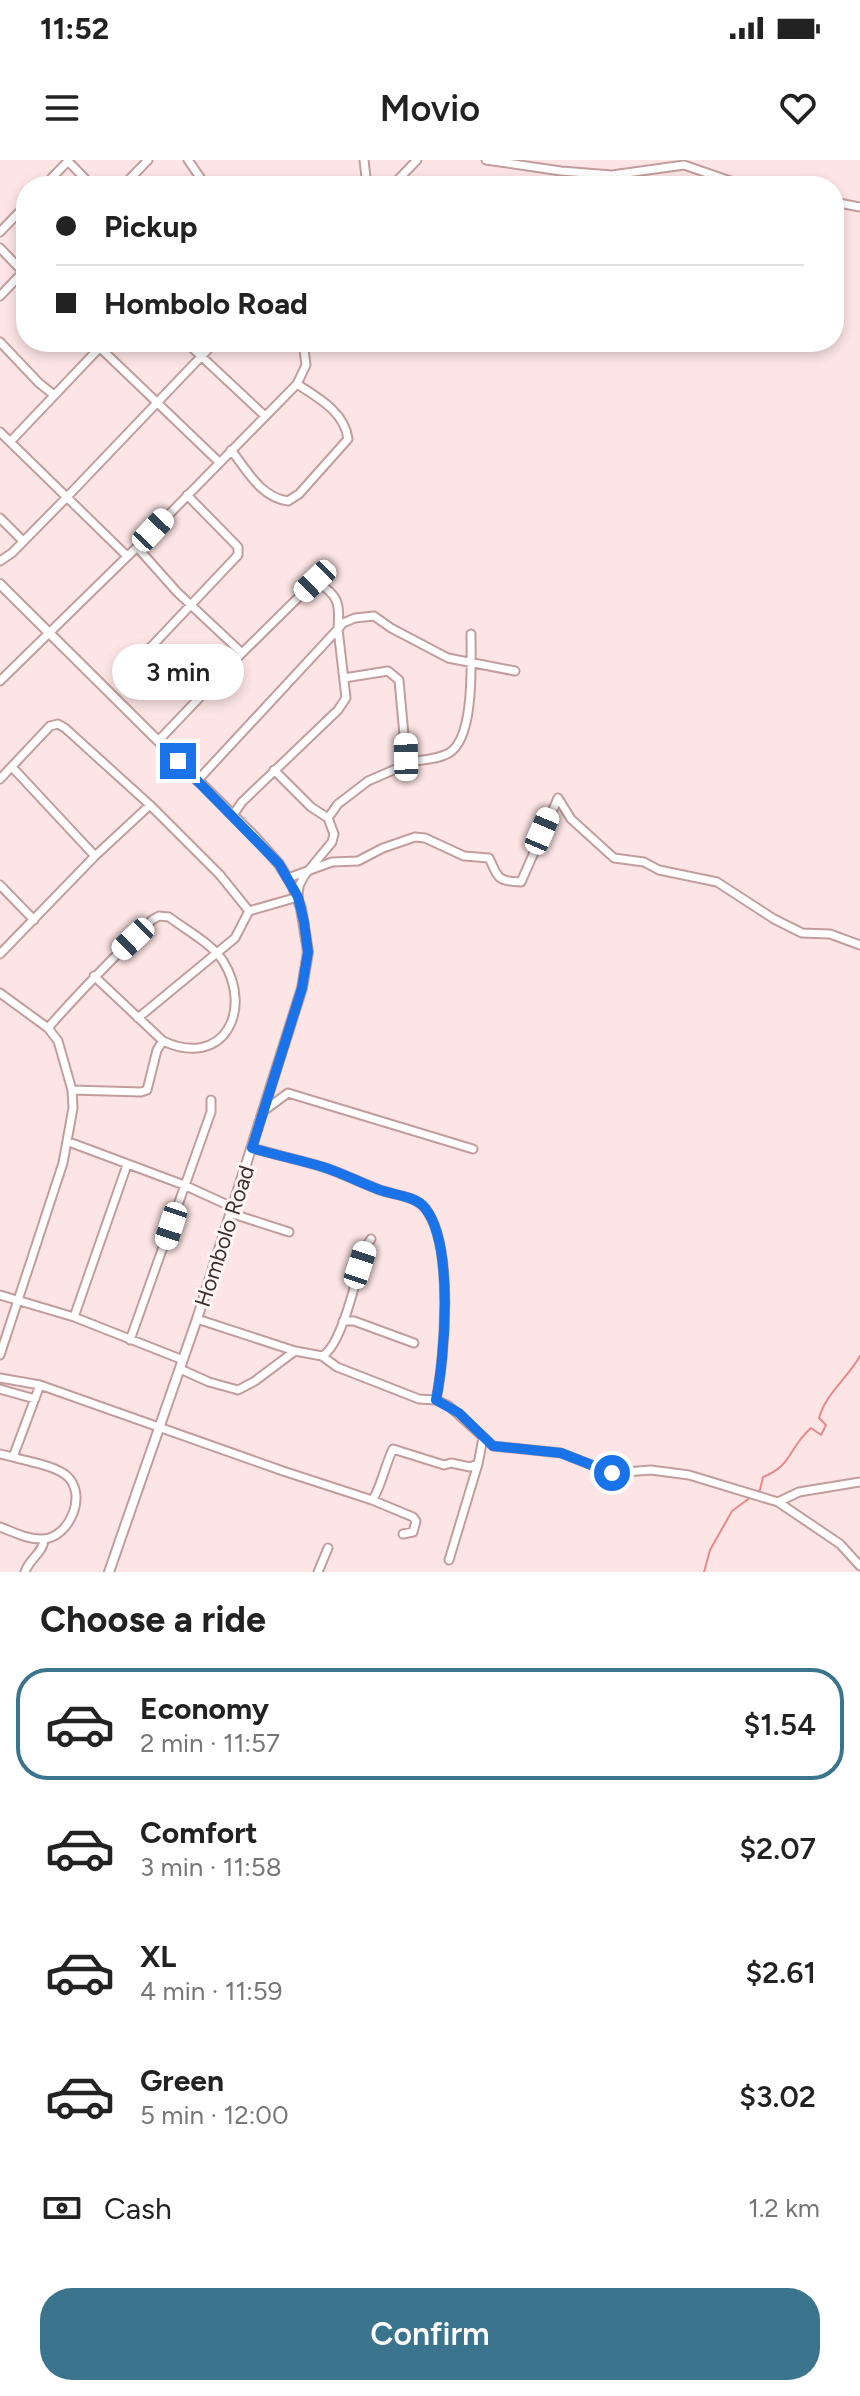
<!DOCTYPE html>
<html lang="en">
<head>
<meta charset="utf-8">
<style>
	body { margin:0; font-family:Figtree,sans-serif; background:#f6f6f6; color:#222; height:100vh; display:flex; flex-direction:column; font-size:30px; white-space:nowrap }
	* { box-sizing:border-box; margin:0 }
	p { font-size:26px; color:#767676 }
	.icon { flex:none; width:44px; height:44px; fill:none; stroke:currentColor; stroke-width:2; stroke-linecap:round; stroke-linejoin:round }
	.map { position:relative; height:1412px; overflow:hidden }
	.panel { display:flex; flex-direction:column; background:#fff; flex:1 }
	.panel>* { flex:none }
	.guide { position:absolute; left:16px; top:16px; width:828px; height:176px; border-radius:32px; box-shadow:0 4px 12px #0003; display:grid; align-content:center; height:176px; padding:0 40px; background:#fff }
	.end { position:absolute; width:36px; height:36px; margin:-18px; border:10px solid #1a73e8; background:#fff; box-shadow:0 0 0 4px #fff }
	.from { border-radius:50% }
	.bubble { position:absolute; height:56px; border-radius:28px; background:#fff; box-shadow:0 4px 12px #0003; font-size:26px; font-weight:600; line-height:56px; text-align:center }
	.car { position:absolute; width:24px; height:48px; margin:-24px -12px; border-radius:10px; box-shadow:0 0 6px 2px #0007; background:linear-gradient(#fff 24%,#345 0 40%,#fff 0 76%,#345 0 86%,#fff 0) }
	.guide b { display:flex; align-items:center; gap:28px; height:76px; font-size:30px }
	.guide b+b { border-top:2px solid #e0e0e0 }
	.guide i { width:20px; height:20px; background:#222 }
	ul { padding:0; list-style:none }
	li { display:flex; align-items:center; gap:24px; height:112px; margin:0 16px 12px; padding:0 24px; border:4px solid transparent; border-radius:32px }
	li div { flex:1 }
	li b { display:block; font-size:30px }
	li em { font-style:normal; font-weight:600 }
	li.current { border-color:#3a748d }
	li>.icon { width:72px; height:72px; stroke-width:1.5 }
	h2 { padding:0 40px; font-size:36px; line-height:96px }
	.pay { display:flex; align-items:center; gap:20px; height:88px; padding:0 40px; font-size:30px }
	.pay p { margin-inline-start:auto }
	.primary-button { display:flex; gap:16px; margin-top:auto; padding:16px 40px }
	.primary-button a { flex:1; height:92px; border-radius:32px; background:#3a748d; color:#fff; font-size:32px; font-weight:600; line-height:92px; text-align:center }
	.status { display:flex; justify-content:space-between; align-items:center; height:56px; padding:0 40px; background:#fff; direction:ltr }
	.status svg { height:22px; fill:currentColor }
	header { display:flex; justify-content:space-between; align-items:center; height:104px; padding:0 40px; background:#fff; font-size:36px; font-weight:600 }
	.map>svg:first-child { display:block }
	.lines { fill:none; stroke-linecap:round; stroke-linejoin:round }
	.stream { stroke:#e9898c; stroke-width:2 }
	.minor-casing { stroke:#c39d9d; stroke-width:11 }
	.tertiary-casing { stroke:#c39d9d; stroke-width:12 }
	.minor { stroke:#fff; stroke-width:7 }
	.tertiary { stroke:#fff; stroke-width:8 }
	.route { stroke:#1a73e8; stroke-width:10 }
	.labels { text-anchor:middle; stroke-width:6; stroke-linejoin:round; paint-order:stroke }
	.street-label { font-size:22px; fill:#3d2d2e; stroke:#fff6f6 }
</style>
</head>
<body>
<div class="status"><b>11:52</b><svg viewBox="0 0 49 12"><path d="M0 12V9h3v3zM5 12V6h3v6zM10 12V3h3v9zM15 12V0h3v12zM26 1h20v11H26zM47 4h2v5h-2z"/></svg></div>
<header><svg class="icon" aria-label="menu" viewBox="0 0 24 24"><path d="M4 6h16M4 12h16M4 18h16"/></svg>Movio<svg class="icon" aria-label="heart" viewBox="0 0 24 24"><path d="M12 20l-8-8c-3-5 5-10 8-4 3-6 11-1 8 4z"/></svg></header>
<div class="map">
<svg width="860" height="1412" viewBox="0 0 860 1412">
	<rect width="100%" height="100%" fill="#fde5e5"/>
	<g class="lines">
		<path class="stream" d="M756 1333 760 1330 763 1317C792 1306 789 1287 811 1268L821 1275 826 1265 819 1258C826 1233 847 1219 860 1196
			M704 1412 710 1390 732 1351 751 1337"/>
		<defs>
			<path id="minor" d="M188 0 206 26
				M364 0 367 26
				M486 0 561 11 612 15 684 5 745 26
				M44 26 68 1 92 26
				M123 26 148 0
				M392 26 417 0
				M834 42 860 47
				M0 72 26 45
				M0 88 26 115
				M0 136 23 112
				M0 182 39 223 54 235
				M94 182 219 302
				M186 182 265 256
				M0 272 126 395
				M10 282 105 182
				M231 290C247 310 260 337 288 341L299 334 348 279C345 252 317 237 297 224
				M0 358 22 380
				M137 387 177 432 242 493 159 580
				M0 401 12 393 67 337 215 182
				M315 421 328 407
				M140 495 151 487 238 395V387L187 335
				M0 521 137 387 297 224 306 205 303 182
				M406 602C419 600 437 600 449 593 475 578 471 502 471 474
				M12 607 95 696
				M0 619 50 566 58 564 65 568 150 645 220 715 249 751 235 778 138 858
				M197 621 338 469C340 443 339 435 315 421L242 493
				M233 655 242 642 338 550 346 538 338 469 343 463 355 458 374 456 391 468 448 498 515 511
				M328 658 338 644 368 621 405 605 406 597 399 520 388 511 344 518
				M288 718 332 702 358 701 383 688 415 677 425 678 464 696 489 698C499 718 496 721 521 722L558 638 571 659 614 698 644 702 659 710 717 722 774 759 802 773 830 774 860 785
				M0 725 34 760
				M249 751 298 737 299 726 304 716 332 682 334 674 328 658 311 647 274 610
				M0 794 95 696 150 645
				M0 833 48 868 58 881 72 930 73 948 63 1003 0 1195
				M48 868C81 830 116 795 152 760L159 756 169 757C186 770 211 783 223 801 254 851 223 909 163 881L94 816
				M72 930 141 932 147 930 157 890 163 881
				M265 950 288 933 473 989
				M69 982 184 1025 232 1047
				M252 988C276 995 300 1000 323 1007 342 1013 361 1023 380 1030 394 1035 415 1036 425 1048 454 1084 445 1196 436 1240
				M230 1053 289 1072
				M0 1135 74 1157 183 1200
				M74 1157 127 1005
				M197 1159 295 1191
				M343 1161H354L414 1183
				M130 1180 211 952V940
				M322 1196C342 1187 358 1111 365 1088L371 1079
				M180 1209 209 1222 238 1230 255 1221 295 1191 322 1196 337 1207 419 1239 436 1240 449 1246 493 1286 561 1293 612 1313 651 1310 689 1315 778 1342 840 1384 860 1406
				M0 1218 40 1225 283 1311 372 1340C380 1331 386 1302 393 1289L444 1305 451 1303 470 1307 478 1304 483 1278
				M0 1229 35 1239
				M0 1294 13 1297 40 1225
				M372 1340 413 1357 416 1361 413 1372 403 1374
				M778 1342 799 1332 860 1322
				M0 1367C14 1372 28 1380 43 1379 69 1378 88 1335 67 1316 54 1305 29 1302 13 1297
				M449 1400 478 1304
				M25 1412C29 1399 44 1392 44 1379
				M318 1412 328 1388"/>
			<path id="tertiary" d="M0 424 254 676 279 704 293 727 301 748 308 792 302 828 197 1159 109 1412"/>
		</defs>
		<use href="#minor" class="minor-casing"/>
		<use href="#tertiary" class="tertiary-casing"/>
		<use href="#minor" class="minor"/>
		<use href="#tertiary" class="tertiary"/>
	</g>
	<g class="lines">
		<path class="route" d="M178 601 279 704 298 737 304 762 308 792 302 828 252 988C275 995 300 1000 323 1007 342 1013 361 1023 380 1030 394 1035 416 1036 425 1048 454 1084 445 1196 436 1240L459 1253 493 1286 561 1293 612 1313"/>
	</g>
	<g class="labels">
		<g class="street-label">
			<text transform="translate(224 1076) rotate(-72)" y="8">Hombolo Road</text>
		</g>
	</g>
</svg>
<i class="end from" style="left:612px;top:1313px"></i>
<i class="end" style="left:178px;top:601px"></i>
<div class="bubble" style="left:112px;top:484px;width:132px">3 min</div>
<i class="car" style="left:153px;top:370px;rotate:43deg"></i>
<i class="car" style="left:315px;top:421px;rotate:226deg"></i>
<i class="car" style="left:406px;top:597px;rotate:359deg"></i>
<i class="car" style="left:542px;top:671px;rotate:23deg"></i>
<i class="car" style="left:133px;top:779px;rotate:226deg"></i>
<i class="car" style="left:171px;top:1066px;rotate:198deg"></i>
<i class="car" style="left:360px;top:1105px;rotate:18deg"></i>
<div class="guide">
<b><i class="from"></i>Pickup</b>
<b><i></i>Hombolo Road</b>
</div>
</div>
<section class="panel">
<h2>Choose a ride</h2>
<ul>
<li class="current"><svg class="icon" aria-label="car" viewBox="0 0 24 24"><path d="M5 17H2v-5l4-1 3-4h7l3 4 3 1v5h-3M9 17h6M6 11h13"/><circle cx="7" cy="17" r="2"/><circle cx="17" cy="17" r="2"/></svg><div><b>Economy</b><p>2 min · 11:57</p></div><em>$1.54</em></li>
<li><svg class="icon" aria-label="car" viewBox="0 0 24 24"><path d="M5 17H2v-5l4-1 3-4h7l3 4 3 1v5h-3M9 17h6M6 11h13"/><circle cx="7" cy="17" r="2"/><circle cx="17" cy="17" r="2"/></svg><div><b>Comfort</b><p>3 min · 11:58</p></div><em>$2.07</em></li>
<li><svg class="icon" aria-label="car" viewBox="0 0 24 24"><path d="M5 17H2v-5l4-1 3-4h7l3 4 3 1v5h-3M9 17h6M6 11h13"/><circle cx="7" cy="17" r="2"/><circle cx="17" cy="17" r="2"/></svg><div><b>XL</b><p>4 min · 11:59</p></div><em>$2.61</em></li>
<li><svg class="icon" aria-label="car" viewBox="0 0 24 24"><path d="M5 17H2v-5l4-1 3-4h7l3 4 3 1v5h-3M9 17h6M6 11h13"/><circle cx="7" cy="17" r="2"/><circle cx="17" cy="17" r="2"/></svg><div><b>Green</b><p>5 min · 12:00</p></div><em>$3.02</em></li>
</ul>
<div class="pay"><svg class="icon" aria-label="cash" viewBox="0 0 24 24"><path d="M3 7h18v10H3z"/><circle cx="12" cy="12" r="2"/></svg>Cash<p>1.2 km</p></div>
<div class="primary-button"><a>Confirm</a></div>
</section>
</body>
</html>
